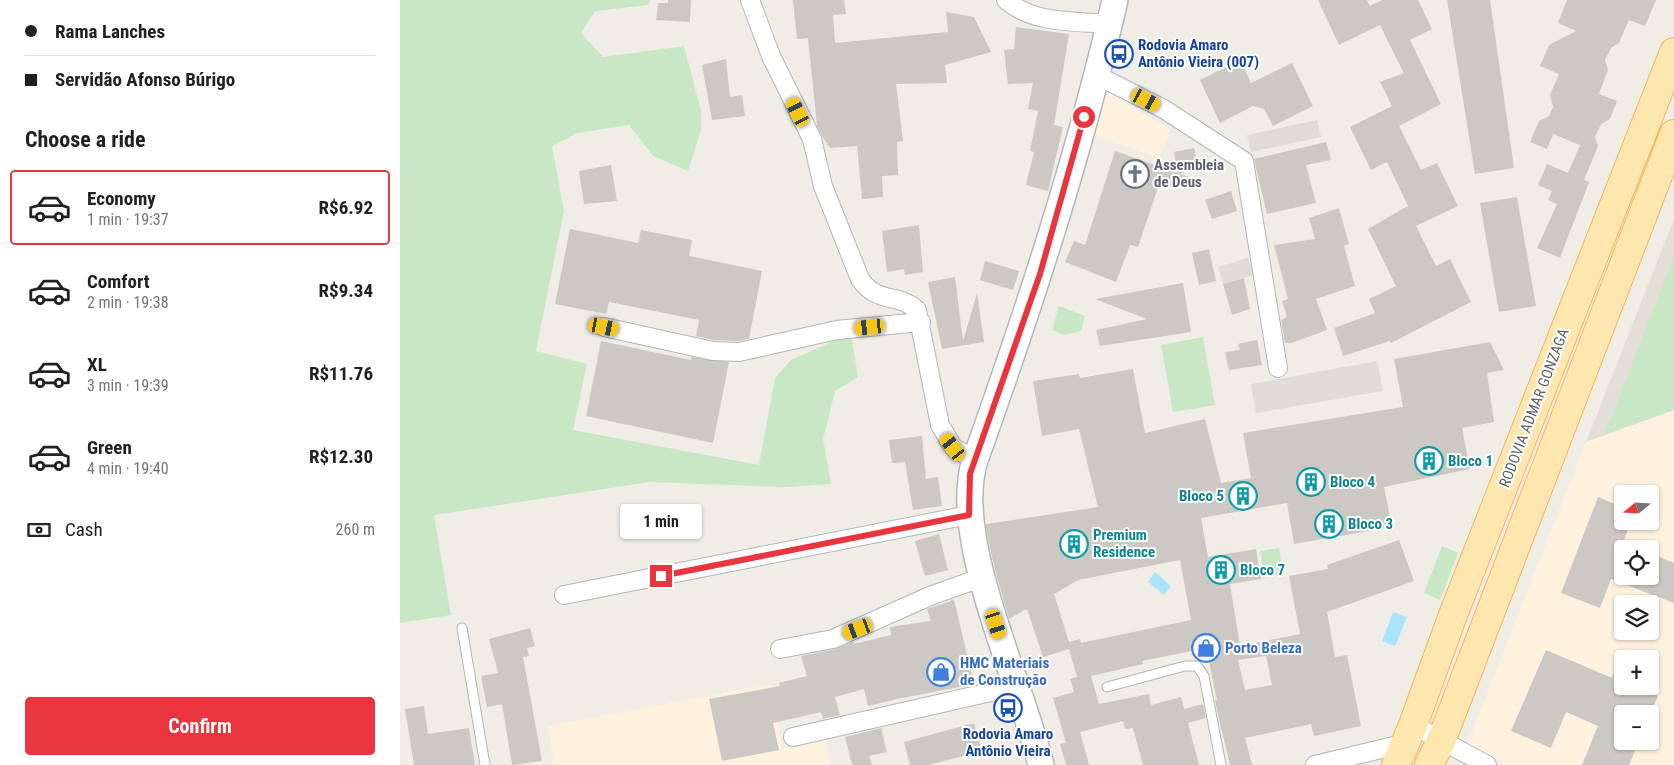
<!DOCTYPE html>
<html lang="en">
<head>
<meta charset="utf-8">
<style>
	body { margin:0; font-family:"Roboto Condensed",sans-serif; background:#f2f2f2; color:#202124; height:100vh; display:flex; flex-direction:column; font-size:19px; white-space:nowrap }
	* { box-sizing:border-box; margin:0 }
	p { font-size:16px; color:#757577 }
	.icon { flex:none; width:28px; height:28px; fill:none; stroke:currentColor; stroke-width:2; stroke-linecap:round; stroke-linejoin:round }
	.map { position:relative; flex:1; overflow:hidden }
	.details { display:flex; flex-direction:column; background:#fff; width:400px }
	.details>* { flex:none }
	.hud { display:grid; align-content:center; height:110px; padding:0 25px; background:#fff }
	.needle { width:32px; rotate:252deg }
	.buttons { position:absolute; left:1214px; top:485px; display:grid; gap:10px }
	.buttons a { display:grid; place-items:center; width:45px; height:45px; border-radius:5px; background:#fff; box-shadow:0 1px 4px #0004; font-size:25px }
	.end { position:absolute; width:22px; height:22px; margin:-11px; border:6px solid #e8353e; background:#fff; box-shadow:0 0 0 2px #fff }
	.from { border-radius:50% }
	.bubble { position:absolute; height:35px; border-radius:5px; background:#fff; box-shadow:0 1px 4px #0004; font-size:16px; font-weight:700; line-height:35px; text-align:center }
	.car { position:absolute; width:15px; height:30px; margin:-15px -8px; border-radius:6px; box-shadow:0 0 4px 1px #0007; background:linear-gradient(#f5c518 24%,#345 0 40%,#f5c518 0 76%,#345 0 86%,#f5c518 0) }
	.hud b { display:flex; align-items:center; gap:18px; height:48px; font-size:19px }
	.hud b+b { border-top:1px solid #e0e0e0 }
	.hud i { width:12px; height:12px; background:#202124 }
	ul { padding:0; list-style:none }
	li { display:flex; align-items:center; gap:15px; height:75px; margin:0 10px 8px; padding:0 15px; border:2px solid transparent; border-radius:5px }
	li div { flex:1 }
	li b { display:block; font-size:19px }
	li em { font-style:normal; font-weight:700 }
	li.selected { border-color:#e8353e }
	li>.icon { width:45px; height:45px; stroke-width:1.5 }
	h2 { padding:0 25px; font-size:22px; line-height:60px }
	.pay { display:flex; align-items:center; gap:12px; height:55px; padding:0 25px; font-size:19px }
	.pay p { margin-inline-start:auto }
	.cta { display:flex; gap:10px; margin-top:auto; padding:10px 25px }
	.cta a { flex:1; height:58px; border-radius:5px; background:#e8353e; color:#fff; font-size:20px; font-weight:700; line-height:58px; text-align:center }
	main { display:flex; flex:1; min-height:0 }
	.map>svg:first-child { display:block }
	.commercial { fill:#fef2de; fill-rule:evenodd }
	.industrial { fill:#dfdcd9 }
	.education { fill:#e3ded8 }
	.green { fill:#c8e7c4 }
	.water { fill:#a9e4fe }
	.building { fill:#ccc8c4; fill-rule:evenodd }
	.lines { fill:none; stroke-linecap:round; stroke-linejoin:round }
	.service-casing { stroke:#b2b5b9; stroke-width:11 }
	.minor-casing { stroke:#b2b5b9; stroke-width:20 }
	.secondary-casing { stroke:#b3b7bb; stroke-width:28 }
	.primary-casing { stroke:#f0b560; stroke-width:30 }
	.service { stroke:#fff; stroke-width:9 }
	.minor { stroke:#fff; stroke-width:18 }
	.secondary { stroke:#fff; stroke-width:25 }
	.primary { stroke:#fee7ae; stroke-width:28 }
	.route { stroke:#e8353e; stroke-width:6 }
	.labels { text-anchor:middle; stroke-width:4; stroke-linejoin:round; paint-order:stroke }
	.transit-label { font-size:15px; font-weight:bold; fill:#164399; stroke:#fff; text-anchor:start }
	.worship-label { font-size:15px; font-weight:bold; fill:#5b616d; stroke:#fff; text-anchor:start }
	.street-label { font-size:15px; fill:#5e6367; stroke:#fff }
	.culture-label { font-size:15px; font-weight:bold; fill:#0d838f; stroke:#fff; text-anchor:start }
	.shop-label { font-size:15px; font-weight:bold; fill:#366cbe; stroke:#fff; text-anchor:start }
</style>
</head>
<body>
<main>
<section class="details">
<div class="hud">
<b><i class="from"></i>Rama Lanches</b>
<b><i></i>Servidão Afonso Búrigo</b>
</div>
<h2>Choose a ride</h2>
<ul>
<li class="selected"><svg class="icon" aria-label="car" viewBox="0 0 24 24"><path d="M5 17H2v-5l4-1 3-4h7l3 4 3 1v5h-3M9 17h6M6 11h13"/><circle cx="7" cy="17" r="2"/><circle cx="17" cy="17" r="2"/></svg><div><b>Economy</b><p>1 min · 19:37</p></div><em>R$6.92</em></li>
<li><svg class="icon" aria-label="car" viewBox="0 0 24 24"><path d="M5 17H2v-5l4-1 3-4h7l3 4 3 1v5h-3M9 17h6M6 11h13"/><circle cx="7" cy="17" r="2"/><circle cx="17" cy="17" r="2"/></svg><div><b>Comfort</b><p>2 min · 19:38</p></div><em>R$9.34</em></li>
<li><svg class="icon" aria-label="car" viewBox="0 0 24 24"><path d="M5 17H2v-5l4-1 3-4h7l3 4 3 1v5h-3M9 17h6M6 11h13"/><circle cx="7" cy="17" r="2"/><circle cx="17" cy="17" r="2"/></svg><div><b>XL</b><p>3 min · 19:39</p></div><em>R$11.76</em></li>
<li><svg class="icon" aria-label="car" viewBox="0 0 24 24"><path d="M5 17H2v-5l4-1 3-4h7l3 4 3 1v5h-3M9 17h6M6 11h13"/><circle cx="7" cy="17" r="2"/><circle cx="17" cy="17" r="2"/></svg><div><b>Green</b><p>4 min · 19:40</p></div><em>R$12.30</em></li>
</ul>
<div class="pay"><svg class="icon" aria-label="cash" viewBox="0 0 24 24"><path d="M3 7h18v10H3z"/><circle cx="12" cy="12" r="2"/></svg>Cash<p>260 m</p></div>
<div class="cta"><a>Confirm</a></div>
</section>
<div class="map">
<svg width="1274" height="765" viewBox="0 0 1274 765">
	<rect width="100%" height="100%" fill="#f0ede7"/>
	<path class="commercial" d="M703 89 770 130 760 158 692 136Z
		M1274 410V765H1106L1067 745 1186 442ZM1222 494H1250V521H1222ZM1222 549H1250V576H1222ZM1222 604H1250V631H1222ZM1222 659H1250V686H1222ZM1222 714H1250V741H1222Z
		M371 684 383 748 425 738 430 765H154L148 726Z"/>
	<path class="industrial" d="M917 120 921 137 851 152 847 135Z
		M848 258 853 275 823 284 818 267Z
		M977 361 983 391 856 413 851 384Z"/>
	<path class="education" d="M1274 219V410L1186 442Z"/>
	<path class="green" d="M0 0H251L248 5 195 11 181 33 203 57 284 46 301 111V130L288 171 253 156 229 125 177 133 152 146 164 211 136 351 187 364 173 430 359 465 375 378 391 360 451 333 458 377 435 391 423 439 431 484 385 487 250 482 34 515 51 615 0 623Z
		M1274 256V410L1205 434Z
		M659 306 685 316 681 331 664 335 652 330Z
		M803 337 815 405 773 412 761 345Z
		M1042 546 1058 553 1040 600 1024 593Z
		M879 548 883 573 864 576 860 551Z"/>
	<path class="water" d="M755 572 771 586 764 595 748 582Z
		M993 612 1007 617 995 646 982 641Z"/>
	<path class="building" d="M268 0H291L290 22 256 20 258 3H268Z
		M393 0H444L446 14 433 15 435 43 548 32 546 12 574 17 591 52 545 65 547 83 496 84 503 141 497 142 498 175 482 176 483 197 462 199 457 146 430 148 423 138 417 126 408 38 397 39Z
		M918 0H967L970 6 982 0H1018L1032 29 1010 40 1041 104 999 126 1021 170 1037 163 1058 206 1016 226 1036 266 1050 259 1071 302 991 343 990 341 943 356 934 328 975 313 969 299 996 286 968 229 1008 206 987 162 971 170 950 127 992 106 980 82 1004 73 980 25 939 45Z
		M1047 0H1090L1114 168 1075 174Z
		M1167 0H1256L1245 26 1229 20 1219 43 1211 48 1205 60 1208 70 1199 94 1217 101 1210 119 1201 124 1195 137 1198 146 1184 180 1189 182 1160 258 1137 248 1157 204 1148 200 1152 191 1138 185 1147 164 1168 173 1180 145 1153 134 1147 149 1130 142 1139 121 1149 116 1153 107 1150 95 1159 74 1140 66 1149 45 1176 31 1158 23Z
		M616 27 669 34 654 125 663 127 648 191 626 185 634 152 630 151 638 111 628 109 633 83 608 84 604 50 614 49Z
		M326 59 330 97 342 95 345 116 312 120 302 65Z
		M840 60 851 83 892 63 913 106 873 126 864 109 853 106 820 123 800 80Z
		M926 142 931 160 906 165 916 203 867 214 854 159Z
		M794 148 798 165 780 174 804 182 758 188 738 247 730 245 716 282 665 262 674 241 685 245 715 151 778 173 774 152Z
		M211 165 217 201 184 204 179 171Z
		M831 191 837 211 812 219 805 200Z
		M1117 197 1136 306 1099 312 1080 203Z
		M939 208 949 244 944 246 955 286 916 299 927 330 891 343H885L881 320 887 317 882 301 888 299 874 245 915 239 909 218Z
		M519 225 523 272 505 275 504 269 487 272 482 231Z
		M170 229 238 243 241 230 292 240 289 256 362 271 349 339 338 341 314 340 296 336 299 320 209 302 206 314 155 304Z
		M809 249 816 281 799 285 792 253Z
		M585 261 619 271 613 290 580 280Z
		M555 277 563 341 577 293 584 342 542 349 528 282Z
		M844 278 850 309 832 315 823 284Z
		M783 283 791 332 700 346 696 330 747 319 695 299Z
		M857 340 862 365 829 370 825 352 840 350 838 344Z
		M201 341 291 360V357L329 362 313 443 186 416Z
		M1090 342 1104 370 1087 373 1094 422 1062 428 1070 469 984 487 992 527 894 544 887 503 801 518 808 557 856 549 861 579 830 584 840 646 900 634 889 576 928 569 927 565 999 540 1014 581 927 612 935 657 947 655 961 726 914 736 911 724 845 738 852 765H830L818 715 815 700H817L808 657 797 659 796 650 742 661 743 664 691 676 699 704 749 694 751 705 781 697 784 709 803 704 806 718 788 723 799 765H743L733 728 725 729 723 721 680 732 689 765H666L660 744 666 743 653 698 674 692 670 679 677 677 669 649 643 657 627 609 609 619 594 566 586 528V524L698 507 679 429 642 436 633 381 679 374 680 378 733 369 745 433 805 419 821 483 851 478 843 433 1003 407 994 359ZM780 560 791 620 681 643 680 639 669 642 654 594 678 580ZM866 656 872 685 845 690 838 660Z
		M522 436 526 479 538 477 542 506 513 510 505 462 492 463 489 440Z
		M1198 497 1222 507V521H1231L1223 543 1238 549H1222V576H1250V553L1274 563V603L1211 579 1200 608 1161 593Z
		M539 534 548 570 525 576 515 541Z
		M554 600 574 684 497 699 468 706 464 689 435 697 440 715 423 719 421 712 373 723 379 750 322 761 309 699 380 686 379 683 407 676 401 656 435 649 453 642 454 644 491 635 490 627 531 621 527 609Z
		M130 628 135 646 127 648 129 656 123 657 142 761 112 765 102 704 87 707 81 676 98 673 89 639Z
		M1146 650 1212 678 1222 653V686H1235L1258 696 1250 715 1222 714V741H1239L1229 765H1182L1198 726 1166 712 1151 748 1111 731Z
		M24 706 28 734 69 728 75 765H14L5 709Z
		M574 723 582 751 529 765H510L504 742Z
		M481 728 487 752 469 756 472 765H452L445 737Z"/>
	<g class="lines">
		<defs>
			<path id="service" d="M62 628 85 765
				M707 687 785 666H797L804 676 821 765"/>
			<path id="minor" d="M350 0 371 56 412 139 423 186 460 279C478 305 497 292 517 310L540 425 553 447 575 460
				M606 0C633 24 675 21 709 24
				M696 75 762 108 844 161 878 368
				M204 327 313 351 339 352 437 330 521 322
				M164 595 569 515
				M380 649 433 639 530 596 583 577
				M1013 725 1087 765
				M393 737 617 686
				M915 765 1006 743"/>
			<path id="secondary" d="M641 765C622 683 550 539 575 460 629 309 679 157 715 0"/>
			<path id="primary" d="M996 765 1013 725 1053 615 1274 52
				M1029 765 1041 741 1274 134"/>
		</defs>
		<use href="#service" class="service-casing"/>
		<use href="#minor" class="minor-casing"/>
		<use href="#secondary" class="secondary-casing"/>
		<use href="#primary" class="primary-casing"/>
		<use href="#service" class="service"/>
		<use href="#minor" class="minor"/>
		<use href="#secondary" class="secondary"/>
		<use href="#primary" class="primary"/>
	</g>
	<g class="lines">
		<path class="route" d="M261 576 569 515 570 474 640 274 684 117"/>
	</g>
	<defs>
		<symbol id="bus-ring" viewBox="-11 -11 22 22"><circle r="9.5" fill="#fff" stroke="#1a4fb4" stroke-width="1.5"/><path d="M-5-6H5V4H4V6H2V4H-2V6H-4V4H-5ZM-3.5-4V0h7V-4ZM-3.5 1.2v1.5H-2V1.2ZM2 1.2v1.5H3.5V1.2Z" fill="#1a4fb4"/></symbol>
		<symbol id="church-ring" viewBox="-11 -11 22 22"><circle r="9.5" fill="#fff" stroke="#6b7280" stroke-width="1.5"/><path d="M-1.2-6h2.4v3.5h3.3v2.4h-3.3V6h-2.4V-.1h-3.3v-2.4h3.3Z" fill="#6b7280"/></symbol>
		<symbol id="building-ring" viewBox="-11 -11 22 22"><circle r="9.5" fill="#fff" stroke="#0f9aa8" stroke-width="1.5"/><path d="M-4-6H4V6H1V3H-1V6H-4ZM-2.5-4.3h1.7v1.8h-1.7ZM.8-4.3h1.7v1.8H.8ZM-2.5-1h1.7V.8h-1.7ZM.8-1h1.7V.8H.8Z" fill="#0f9aa8"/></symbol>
		<symbol id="shop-ring" viewBox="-11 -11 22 22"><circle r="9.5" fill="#fff" stroke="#3f7fe0" stroke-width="1.5"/><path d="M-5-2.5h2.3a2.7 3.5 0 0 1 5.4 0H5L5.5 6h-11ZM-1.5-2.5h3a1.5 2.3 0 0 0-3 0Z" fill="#3f7fe0"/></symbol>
	</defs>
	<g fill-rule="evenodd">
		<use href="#bus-ring" x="703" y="38" width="32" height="32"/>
		<use href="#church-ring" x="719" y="158" width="32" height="32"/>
		<use href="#building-ring" x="1013" y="445" width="32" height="32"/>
		<use href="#building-ring" x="895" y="466" width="32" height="32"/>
		<use href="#building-ring" x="827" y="480" width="32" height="32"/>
		<use href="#building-ring" x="913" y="508" width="32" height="32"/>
		<use href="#building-ring" x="658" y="528" width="32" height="32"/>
		<use href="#building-ring" x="805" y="554" width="32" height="32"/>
		<use href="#shop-ring" x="790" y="632" width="32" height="32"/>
		<use href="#shop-ring" x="525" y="656" width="32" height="32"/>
		<use href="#bus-ring" x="592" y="692" width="32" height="32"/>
	</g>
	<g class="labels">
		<g class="transit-label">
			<text x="738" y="50">Rodovia Amaro<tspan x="738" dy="17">Antônio Vieira (007)</tspan></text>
			<text x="608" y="739" text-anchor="middle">Rodovia Amaro<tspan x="608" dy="17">Antônio Vieira</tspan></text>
		</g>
		<g class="worship-label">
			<text x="754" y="170">Assembleia<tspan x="754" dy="17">de Deus</tspan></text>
		</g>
		<g class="street-label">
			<text transform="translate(1134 408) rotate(-69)" y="5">RODOVIA ADMAR GONZAGA</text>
		</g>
		<g class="culture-label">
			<text x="1048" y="466">Bloco 1</text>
			<text x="930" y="487">Bloco 4</text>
			<text x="824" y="501" text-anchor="end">Bloco 5</text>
			<text x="948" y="529">Bloco 3</text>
			<text x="693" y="540">Premium<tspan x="693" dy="17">Residence</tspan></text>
			<text x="840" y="575">Bloco 7</text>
		</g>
		<g class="shop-label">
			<text x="825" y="653">Porto Beleza</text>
			<text x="560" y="668">HMC Materiais<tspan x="560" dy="17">de Construção</tspan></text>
		</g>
	</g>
</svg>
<div class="buttons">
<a><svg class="needle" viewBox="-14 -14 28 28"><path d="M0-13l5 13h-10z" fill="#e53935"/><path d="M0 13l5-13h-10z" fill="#757577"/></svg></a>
<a><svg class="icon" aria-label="locate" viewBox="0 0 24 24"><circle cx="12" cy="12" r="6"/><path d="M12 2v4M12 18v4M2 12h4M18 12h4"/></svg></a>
<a><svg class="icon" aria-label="layers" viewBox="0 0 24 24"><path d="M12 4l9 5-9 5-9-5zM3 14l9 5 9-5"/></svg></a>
<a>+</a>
<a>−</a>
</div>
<i class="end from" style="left:684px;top:117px"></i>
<i class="end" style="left:261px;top:576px"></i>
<div class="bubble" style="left:220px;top:504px;width:82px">1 min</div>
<i class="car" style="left:746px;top:100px;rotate:118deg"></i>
<i class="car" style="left:398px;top:112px;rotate:333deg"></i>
<i class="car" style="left:204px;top:327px;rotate:102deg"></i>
<i class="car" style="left:470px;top:327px;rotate:264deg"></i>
<i class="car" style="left:553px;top:447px;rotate:323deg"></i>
<i class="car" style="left:596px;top:624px;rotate:162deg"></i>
<i class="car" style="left:458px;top:629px;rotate:249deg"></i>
</div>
</main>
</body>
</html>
